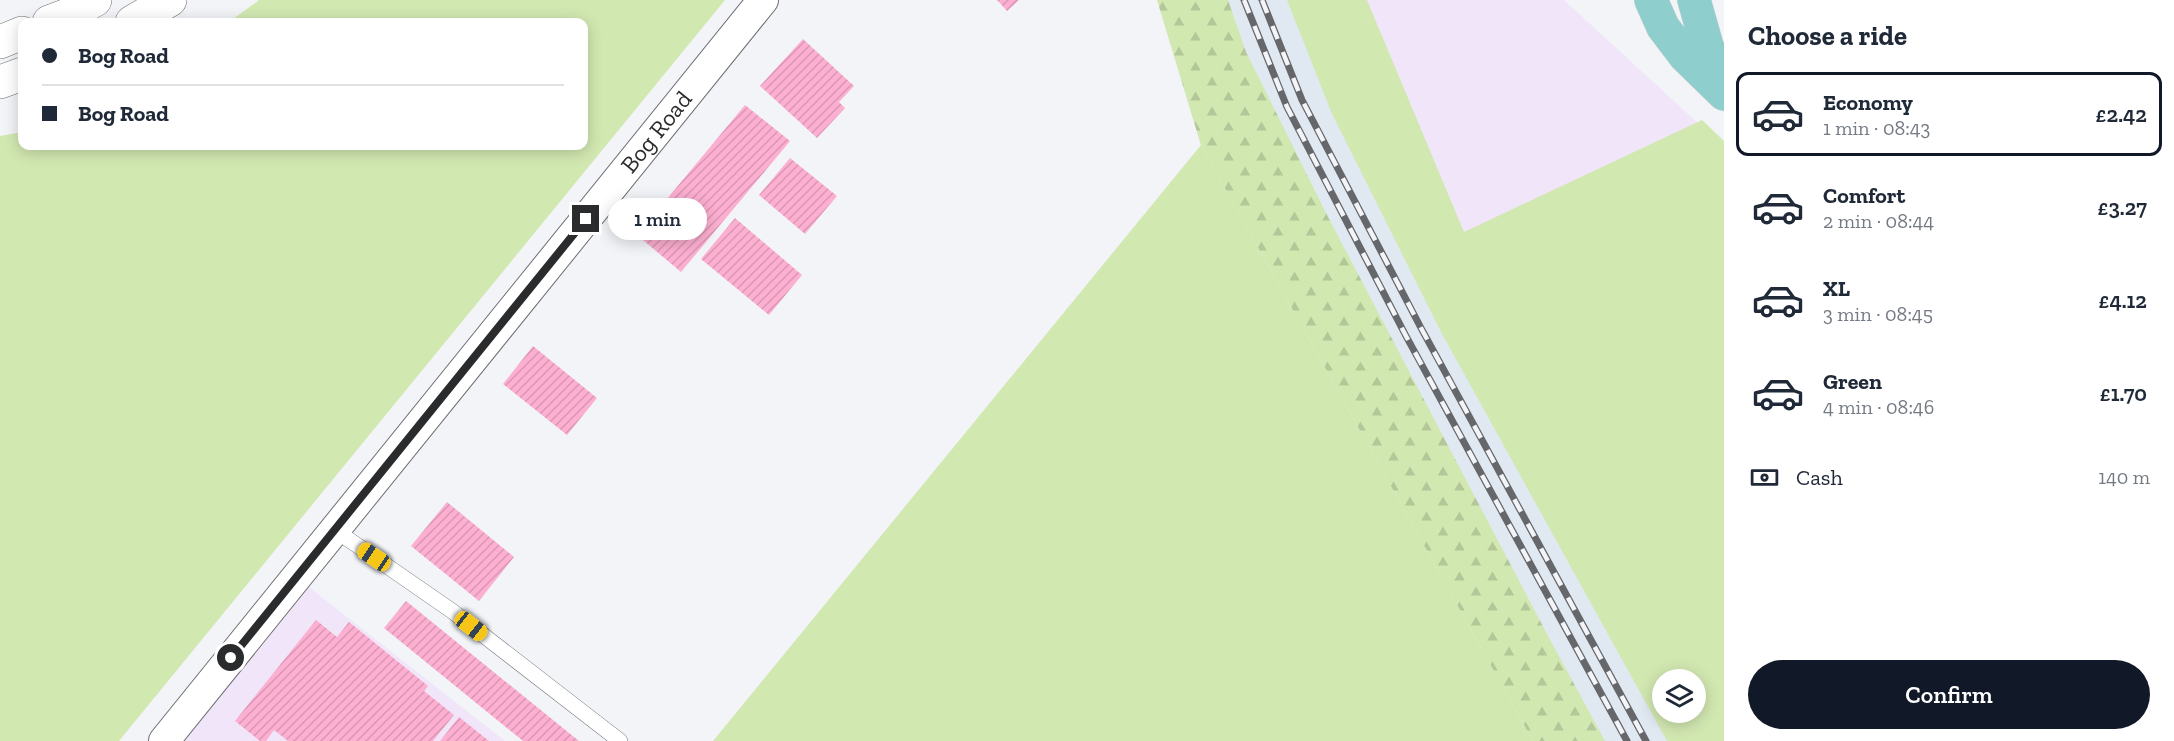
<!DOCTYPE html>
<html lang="en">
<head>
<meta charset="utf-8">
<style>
	body { margin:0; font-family:"Zilla Slab",serif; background:#f2f2f3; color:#1f2937; height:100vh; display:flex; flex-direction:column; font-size:22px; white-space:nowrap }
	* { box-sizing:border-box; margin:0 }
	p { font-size:20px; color:#747a83 }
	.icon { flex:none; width:33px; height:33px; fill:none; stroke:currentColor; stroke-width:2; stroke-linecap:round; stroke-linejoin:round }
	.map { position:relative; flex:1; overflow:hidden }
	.details { display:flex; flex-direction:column; background:#fff; width:450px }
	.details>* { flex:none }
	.top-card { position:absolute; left:18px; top:18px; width:570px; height:132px; border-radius:12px; box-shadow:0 3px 15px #0003; display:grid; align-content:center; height:132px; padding:0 24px; background:#fff }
	.controls { position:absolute; left:1652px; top:669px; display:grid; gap:12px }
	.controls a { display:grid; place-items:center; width:54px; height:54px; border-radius:50%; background:#fff; box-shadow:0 3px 15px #0003; font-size:30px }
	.end { position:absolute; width:27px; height:27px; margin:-14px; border:8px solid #2a2b2d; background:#fff; box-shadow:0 0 0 3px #fff }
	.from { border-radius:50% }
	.bubble { position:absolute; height:42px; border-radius:21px; background:#fff; box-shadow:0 3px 15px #0003; font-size:20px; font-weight:600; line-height:42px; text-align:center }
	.car { position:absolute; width:18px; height:36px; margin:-18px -9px; border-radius:8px; box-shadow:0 0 4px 2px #0007; background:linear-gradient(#f5c518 24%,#345 0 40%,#f5c518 0 76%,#345 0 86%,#f5c518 0) }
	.top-card b { display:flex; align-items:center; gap:21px; height:57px; font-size:22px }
	.top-card b+b { border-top:2px solid #e0e1e3 }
	.top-card i { width:15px; height:15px; background:#1f2937 }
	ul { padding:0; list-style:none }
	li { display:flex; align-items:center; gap:18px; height:84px; margin:0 12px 9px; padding:0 12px; border:3px solid transparent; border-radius:12px }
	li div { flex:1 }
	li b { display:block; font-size:22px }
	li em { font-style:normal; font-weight:600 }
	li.selected { border-color:#111827 }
	li>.icon { width:54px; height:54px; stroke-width:1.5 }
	h2 { padding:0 24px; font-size:27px; line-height:72px }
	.pay { display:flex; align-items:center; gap:15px; height:66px; padding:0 24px; font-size:22px }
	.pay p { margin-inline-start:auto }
	.primary-button { display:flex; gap:12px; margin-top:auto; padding:12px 24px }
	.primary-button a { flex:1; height:69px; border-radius:36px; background:#111827; color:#fff; font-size:24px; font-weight:600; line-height:69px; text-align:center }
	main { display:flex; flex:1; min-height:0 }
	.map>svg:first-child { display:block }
	.built { fill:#e0e8f1; fill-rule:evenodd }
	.education { fill:#f1e5f9 }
	.green { fill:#d2e8b1; fill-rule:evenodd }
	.forest { fill:url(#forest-firs) }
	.building { fill:url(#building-hatch) }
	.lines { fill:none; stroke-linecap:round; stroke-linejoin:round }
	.lane-casing { stroke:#6d6f72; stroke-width:16 }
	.street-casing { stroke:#6d6f72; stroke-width:32 }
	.secondary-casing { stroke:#6d6f72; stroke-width:34 }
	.primary-casing { stroke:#d0d0d1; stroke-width:34 }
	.lane { stroke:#fff; stroke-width:15 }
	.street { stroke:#fff; stroke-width:30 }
	.secondary { stroke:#fff; stroke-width:33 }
	.primary { stroke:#8ececc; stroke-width:33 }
	.rail-casing { stroke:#66676a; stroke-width:7 }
	.rail { stroke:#f2f4f8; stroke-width:4.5; stroke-dasharray:14; stroke-linecap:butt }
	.route { stroke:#2a2b2d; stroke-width:8 }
	.labels { text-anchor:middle; stroke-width:5; stroke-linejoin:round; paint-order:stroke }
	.street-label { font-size:24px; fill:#2a2b2d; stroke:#f2f4f8 }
</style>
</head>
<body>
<main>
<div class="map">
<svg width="1724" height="741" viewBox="0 0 1724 741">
	<defs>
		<pattern id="forest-firs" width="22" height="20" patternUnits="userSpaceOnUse" patternTransform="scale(1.5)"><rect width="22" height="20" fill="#d2e8b1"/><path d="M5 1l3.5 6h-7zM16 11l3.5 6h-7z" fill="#b4c799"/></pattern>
		<pattern id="building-hatch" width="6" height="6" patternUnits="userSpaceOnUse" patternTransform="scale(1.5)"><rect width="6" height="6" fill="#fdafd1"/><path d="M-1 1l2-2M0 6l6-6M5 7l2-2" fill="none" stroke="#d997b4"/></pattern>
	</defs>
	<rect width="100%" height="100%" fill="#f2f4f8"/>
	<path class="built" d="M1157 0H1367L1464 232 1724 726V741H1533L1201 145ZM1662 680H1695V712H1662Z"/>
	<path class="education" d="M1367 0H1564L1724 147 1464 232Z
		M305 584 505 741H176Z"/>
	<path class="green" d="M259 0H725L119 741H0V136L22 132V146H584V22H229Z
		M1287 0H1367L1464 232 1702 120 1724 141V741H1667L1441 332 1332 114ZM1662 680H1695V712H1662Z
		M1201 145 1533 741H713Z"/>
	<path class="forest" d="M1157 0H1228L1246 52 1327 215 1548 636 1605 741H1533L1201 145Z"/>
	<path class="building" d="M997 0H1019L1007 11Z
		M803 39 854 86 839 102 845 108 817 138 760 86Z
		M745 105 790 141 681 272 637 235Z
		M790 158 837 196 805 234 759 195Z
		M735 218 802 275 769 315 701 259Z
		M533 346 597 398 567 435 503 384Z
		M447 502 514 557 479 601 411 546Z
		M406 601 579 741H523L384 628Z
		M316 620 337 637 349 622 428 686 424 691 454 715 433 741H288L274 730 266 741H260L235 721Z
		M459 717 489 741H440Z"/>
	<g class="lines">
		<defs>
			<path id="lane" d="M335 530 452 611 620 741"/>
			<g id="street">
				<path id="s1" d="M164 741 763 0"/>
			</g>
			<path id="secondary" d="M49 22 70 14 95 0
				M132 22 170 0
				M0 42 22 33
				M0 82 22 74"/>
			<path id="primary" d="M1651 0 1663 27 1685 56 1724 94
				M1694 0 1707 46 1724 82"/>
		</defs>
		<use href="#lane" class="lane-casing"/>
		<use href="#street" class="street-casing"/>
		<use href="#secondary" class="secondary-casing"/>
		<use href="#primary" class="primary-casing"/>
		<use href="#lane" class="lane"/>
		<use href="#street" class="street"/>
		<use href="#secondary" class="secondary"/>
		<use href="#primary" class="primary"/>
		<defs>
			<path id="rail" d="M1244 0 1287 107 1406 336 1627 741
				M1262 0 1302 100 1421 328 1646 741"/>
		</defs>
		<use href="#rail" class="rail-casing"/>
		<use href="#rail" class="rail"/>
	</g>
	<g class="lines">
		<path class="route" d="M231 658 586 219"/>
	</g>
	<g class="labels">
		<g class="street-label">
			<text dy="8" stroke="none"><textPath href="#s1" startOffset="783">Bog Road</textPath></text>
		</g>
	</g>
</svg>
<div class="controls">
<a><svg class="icon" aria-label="layers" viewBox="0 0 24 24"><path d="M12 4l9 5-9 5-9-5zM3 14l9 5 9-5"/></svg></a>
</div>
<i class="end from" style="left:231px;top:658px"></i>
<i class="end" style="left:586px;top:219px"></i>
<div class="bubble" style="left:608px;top:198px;width:99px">1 min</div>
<i class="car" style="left:374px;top:557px;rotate:304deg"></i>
<i class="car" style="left:471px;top:626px;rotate:128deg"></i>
<div class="top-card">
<b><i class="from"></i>Bog Road</b>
<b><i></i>Bog Road</b>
</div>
</div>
<section class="details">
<h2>Choose a ride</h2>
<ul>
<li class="selected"><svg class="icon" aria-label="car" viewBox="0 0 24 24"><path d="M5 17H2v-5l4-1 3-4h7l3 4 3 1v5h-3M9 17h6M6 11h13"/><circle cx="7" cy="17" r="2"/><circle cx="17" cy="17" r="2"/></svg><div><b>Economy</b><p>1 min · 08:43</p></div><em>£2.42</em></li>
<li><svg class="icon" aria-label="car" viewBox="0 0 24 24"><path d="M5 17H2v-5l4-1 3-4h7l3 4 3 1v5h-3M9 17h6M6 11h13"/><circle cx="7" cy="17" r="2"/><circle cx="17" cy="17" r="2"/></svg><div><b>Comfort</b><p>2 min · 08:44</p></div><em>£3.27</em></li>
<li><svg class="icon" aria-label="car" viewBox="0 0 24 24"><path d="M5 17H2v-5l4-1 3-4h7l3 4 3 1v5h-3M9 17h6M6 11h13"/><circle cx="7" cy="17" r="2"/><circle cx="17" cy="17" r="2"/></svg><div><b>XL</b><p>3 min · 08:45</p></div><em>£4.12</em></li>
<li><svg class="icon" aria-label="car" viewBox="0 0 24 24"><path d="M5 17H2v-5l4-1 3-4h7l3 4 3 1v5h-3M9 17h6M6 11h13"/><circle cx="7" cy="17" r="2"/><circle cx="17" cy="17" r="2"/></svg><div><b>Green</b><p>4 min · 08:46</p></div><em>£1.70</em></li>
</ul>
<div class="pay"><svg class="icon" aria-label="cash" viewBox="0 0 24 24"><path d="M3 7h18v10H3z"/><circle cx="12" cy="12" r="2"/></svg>Cash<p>140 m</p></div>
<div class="primary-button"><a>Confirm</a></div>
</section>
</main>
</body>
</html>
